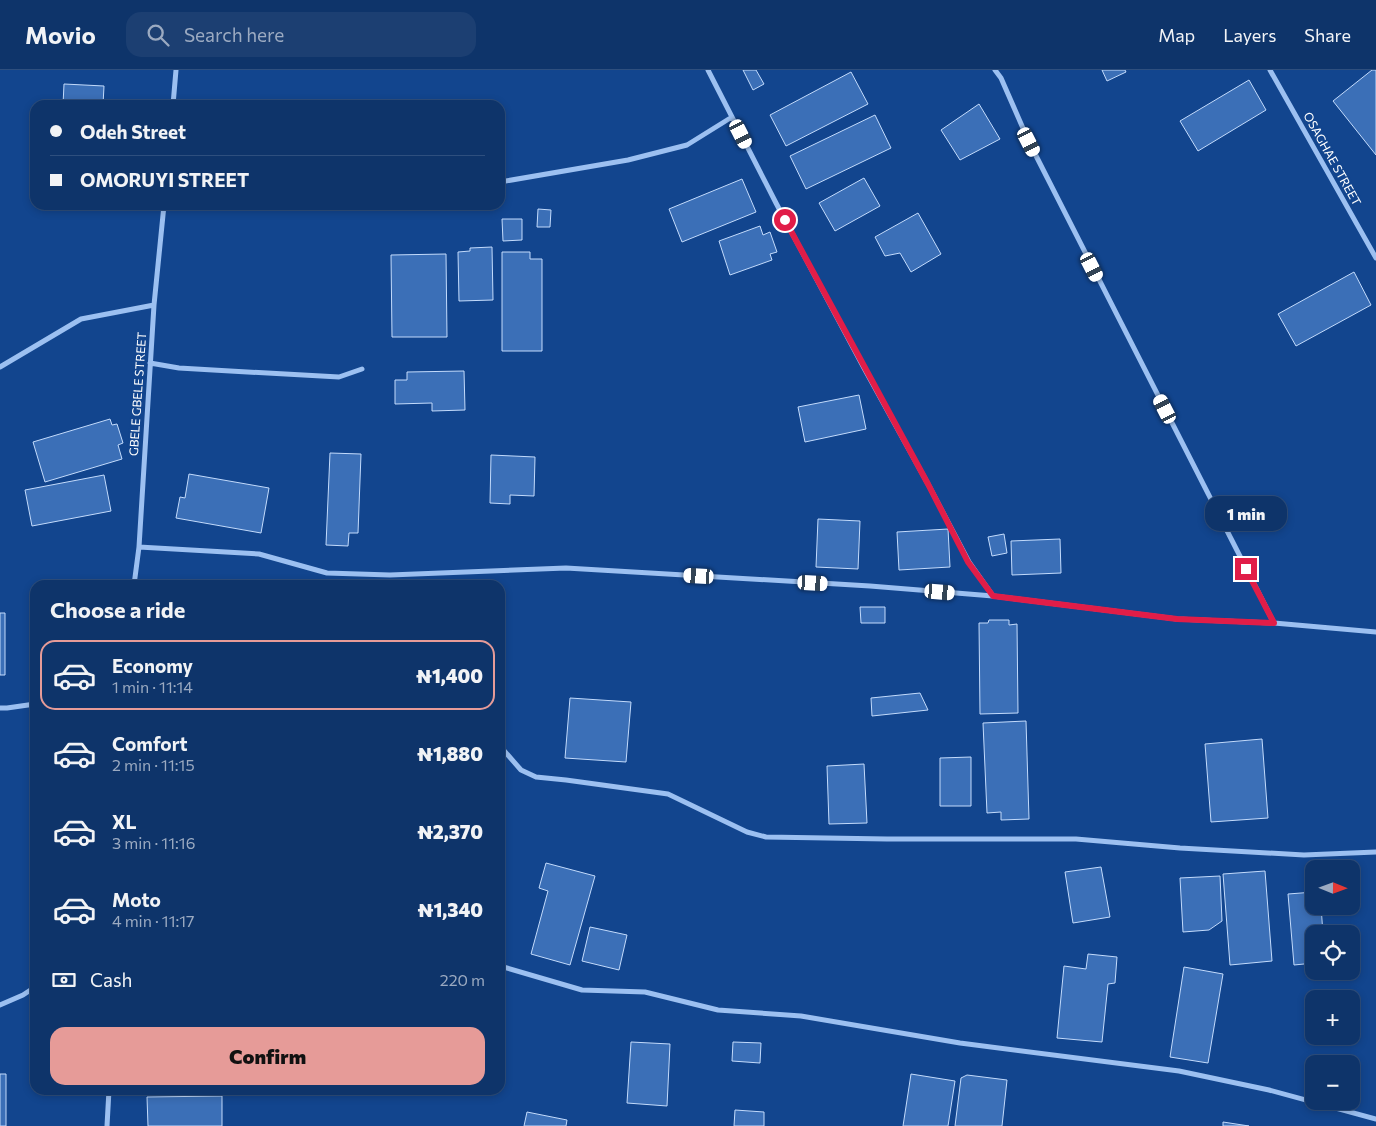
<!DOCTYPE html>
<html lang="en">
<head>
<meta charset="utf-8">
<style>
	body { margin:0; font-family:Commissioner,sans-serif; background:#1c3f72; color:#f1f3f6; height:100vh; display:flex; flex-direction:column; font-size:19px; white-space:nowrap }
	* { box-sizing:border-box; margin:0 }
	p { font-size:16px; color:#9baac1 }
	.icon { flex:none; width:28px; height:28px; fill:none; stroke:currentColor; stroke-width:2; stroke-linecap:round; stroke-linejoin:round }
	.map { position:relative; flex:1; overflow:hidden }
	.sheet { position:absolute; left:30px; top:510px; width:475px; height:515px; display:flex; flex-direction:column; background:#0e346a; border-radius:15px; box-shadow:0 2px 8px #0003,0 0 0 1px #2e4f7e }
	.sheet>* { flex:none }
	.banner { position:absolute; left:30px; top:30px; width:475px; height:110px; border-radius:15px; box-shadow:0 2px 8px #0003,0 0 0 1px #2e4f7e; display:grid; align-content:center; height:110px; padding:0 20px; background:#0e346a }
	.needle { width:32px; rotate:91deg }
	.fabs { position:absolute; left:1305px; top:790px; display:grid; gap:10px }
	.fabs a { display:grid; place-items:center; width:55px; height:55px; border-radius:10px; background:#0e346a; box-shadow:0 2px 8px #0003,0 0 0 1px #2e4f7e; font-size:25px }
	.end { position:absolute; width:22px; height:22px; margin:-11px; border:6px solid #e11d48; background:#fff; box-shadow:0 0 0 2px #fff }
	.from { border-radius:50% }
	.bubble { position:absolute; height:35px; border-radius:15px; background:#0e346a; box-shadow:0 2px 8px #0003,0 0 0 1px #2e4f7e; font-size:16px; font-weight:800; line-height:35px; text-align:center }
	.car { position:absolute; width:15px; height:30px; margin:-15px -8px; border-radius:6px; box-shadow:0 0 4px 1px #0007; background:linear-gradient(#fff 24%,#345 0 40%,#fff 0 76%,#345 0 86%,#fff 0) }
	.banner b { display:flex; align-items:center; gap:18px; height:48px; font-size:19px }
	.banner b+b { border-top:1px solid #2e4f7e }
	.banner i { width:12px; height:12px; background:#f1f3f6 }
	ul { padding:0; list-style:none }
	li { display:flex; align-items:center; gap:15px; height:70px; margin:0 10px 8px; padding:0 10px; border:2px solid transparent; border-radius:15px }
	li div { flex:1 }
	li b { display:block; font-size:19px }
	li em { font-style:normal; font-weight:800 }
	li.selected { border-color:#e69b98 }
	li>.icon { width:45px; height:45px; stroke-width:1.5 }
	h2 { padding:0 20px; font-size:22px; line-height:60px }
	.pay { display:flex; align-items:center; gap:12px; height:55px; padding:0 20px; font-size:19px }
	.pay p { margin-inline-start:auto }
	.cta { display:flex; gap:10px; margin-top:auto; padding:10px 20px }
	.cta a { flex:1; height:58px; border-radius:15px; background:#e69b98; color:#111; font-size:20px; font-weight:800; line-height:58px; text-align:center }
	header { display:flex; align-items:center; gap:30px; box-sizing:border-box; height:70px; padding:0 25px; background:#0e346a; border-bottom:1px solid #2e4f7e }
	header strong { font-size:24px }
	nav { display:flex; gap:28px; margin-inline-start:auto; font-size:18px }
	.search { width:350px; height:45px; background:#1c3f72; display:flex; align-items:center; gap:12px; box-sizing:border-box; padding:0 18px; border-radius:15px; color:#9baac1; font-size:19px }
	.map>svg:first-child { display:block }
	.building { fill:#3b6fb7; stroke:#c3dbfc }
	.lines { fill:none; stroke-linecap:round; stroke-linejoin:round }
	.minor { stroke:#9cc0f1; stroke-width:5 }
	.route { stroke:#e11d48; stroke-width:6 }
	.labels { text-anchor:middle; stroke-width:4.5; stroke-linejoin:round; paint-order:stroke }
	.street-label { font-size:12px; fill:#fff; stroke:#12458e }
</style>
</head>
<body>
<header>
<strong>Movio</strong>
<div class="search"><svg class="icon" aria-label="search" viewBox="0 0 24 24"><circle cx="10" cy="10" r="6"/><path d="M15 15l6 6"/></svg>Search here</div>
<nav><a>Map</a><a>Layers</a><a>Share</a></nav>
</header>
<div class="map">
<svg width="1376" height="1056" viewBox="0 0 1376 1056">
	<rect width="100%" height="100%" fill="#12458e"/>
	<path class="building" d="M743 0H756L764 14 753 20Z
		M1102 0H1125L1126 2 1107 11Z
		M1372 0H1376V85L1333 31Z
		M851 2 868 34 786 76 770 45Z
		M1249 10 1266 40 1198 81 1180 51Z
		M64 14 104 16 103 35H63Z
		M211 32 241 35H211Z
		M979 34 1000 69 960 90 941 60Z
		M875 45 891 78 806 119 790 86Z
		M864 108 880 136 835 161 819 133Z
		M742 109 756 142 682 172 669 139Z
		M403 135H451V140L403 138Z
		M538 139 551 140 550 157H537Z
		M918 143 941 184 911 202 900 183 885 186 875 167Z
		M502 149H522V170L503 171Z
		M760 156 763 165 770 162 777 182 770 184 772 190 730 205 719 171Z
		M492 177 493 230 459 231 458 182 470 181V178Z
		M502 182H530V189H542V281H502Z
		M446 184 447 267H392L391 185Z
		M1354 202 1371 235 1296 276 1278 244Z
		M464 301 465 340 432 341V333L395 334V310H407V302Z
		M859 325 866 359 805 372 798 337Z
		M110 349 112 355 117 354 123 373 118 375 122 389 45 412 33 372Z
		M330 383 361 384 358 463H349L348 476 326 475Z
		M491 385 535 387 534 426 510 425V434L490 433Z
		M189 404 269 418 261 463 176 448 180 427 185 428Z
		M104 405 111 441 32 456 25 420Z
		M818 449 860 451 858 499 816 497Z
		M948 459 950 497 899 500 897 462Z
		M1004 464 1007 483 992 486 988 467Z
		M1060 469 1061 503 1012 505 1011 471Z
		M860 537H885V553H861Z
		M0 543H5V605H0Z
		M989 550H1009V555L1017 554 1018 643 980 644 979 553H988Z
		M920 623 928 640 872 646 871 628Z
		M570 628 631 632 626 692 565 688Z
		M1026 651 1029 749 1001 750V742L987 743 983 653Z
		M1262 669 1268 748 1211 752 1205 674Z
		M971 687V736H940V688Z
		M864 694 867 753 829 754 827 696Z
		M546 793 595 806 570 895 531 884 548 821 539 818Z
		M1101 797 1110 847 1073 853 1065 802Z
		M1265 801 1272 891 1230 895 1223 804Z
		M1220 806 1222 851 1209 860 1183 862 1180 808Z
		M1314 822V836H1321L1323 864H1314V893L1294 895 1288 824Z
		M590 857 627 865 619 900 582 891Z
		M1088 884 1117 887 1115 913 1108 914 1102 972 1057 968 1064 896 1086 899Z
		M1184 897 1223 904 1208 993 1170 987Z
		M631 972 670 974 667 1036 627 1033Z
		M733 972 761 973 760 993 732 991Z
		M0 1004H6V1056H0Z
		M911 1004 955 1011 948 1056H903Z
		M967 1005 1007 1010 1002 1056H955L961 1008Z
		M222 1026V1056H148L147 1027Z
		M735 1040 764 1042V1056H734Z
		M527 1042 567 1050 566 1056H524Z
		M1223 1052 1249 1056H1223Z"/>
	<g class="lines">
		<path class="minor" d="M708 0 776 133 864 298 928 414 969 492 993 526
			M995 0 1001 8 1029 72 1274 553
			M1270 0 1376 188
			M173 35 176 0
			M500 112 628 90 687 75 732 47
			M150 293 179 298 213 300 339 307 362 299
			M0 297 81 249 154 235
			M139 477 259 484 327 503 390 505 566 498 870 516 993 526 1177 549 1274 553 1376 562
			M134 515 139 477 154 235 164 135
			M0 638H7L35 634
			M500 676 521 700 536 707 566 710 668 724 747 762 766 767 887 769H1076L1180 778 1304 785 1376 782
			M500 896 582 920 645 922 718 940 801 946 960 973 1179 1001 1269 1020 1376 1049
			M0 935 23 925 35 917
			M107 1056 109 1020"/>
	</g>
	<g class="lines">
		<path class="route" d="M785 150 928 414 968 492 993 526 1177 549 1274 553 1246 499"/>
	</g>
	<g class="labels">
		<g class="street-label">
			<text transform="translate(1332 89) rotate(61)" y="4">OSAGHAE STREET</text>
			<text transform="translate(138 324) rotate(-86)" y="4">GBELE GBELE STREET</text>
		</g>
	</g>
</svg>
<div class="fabs">
<a><svg class="needle" viewBox="-14 -14 28 28"><path d="M0-13l5 13h-10z" fill="#e53935"/><path d="M0 13l5-13h-10z" fill="#9baac1"/></svg></a>
<a><svg class="icon" aria-label="locate" viewBox="0 0 24 24"><circle cx="12" cy="12" r="6"/><path d="M12 2v4M12 18v4M2 12h4M18 12h4"/></svg></a>
<a>+</a>
<a>−</a>
</div>
<i class="end from" style="left:785px;top:150px"></i>
<i class="end" style="left:1246px;top:499px"></i>
<div class="bubble" style="left:1205px;top:426px;width:82px">1 min</div>
<i class="car" style="left:741px;top:64px;rotate:153deg"></i>
<i class="car" style="left:1029px;top:72px;rotate:153deg"></i>
<i class="car" style="left:1092px;top:197px;rotate:153deg"></i>
<i class="car" style="left:1165px;top:339px;rotate:333deg"></i>
<i class="car" style="left:699px;top:506px;rotate:273deg"></i>
<i class="car" style="left:813px;top:513px;rotate:93deg"></i>
<i class="car" style="left:940px;top:522px;rotate:95deg"></i>
<div class="banner">
<b><i class="from"></i>Odeh Street</b>
<b><i></i>OMORUYI STREET</b>
</div>
<section class="sheet">
<h2>Choose a ride</h2>
<ul>
<li class="selected"><svg class="icon" aria-label="car" viewBox="0 0 24 24"><path d="M5 17H2v-5l4-1 3-4h7l3 4 3 1v5h-3M9 17h6M6 11h13"/><circle cx="7" cy="17" r="2"/><circle cx="17" cy="17" r="2"/></svg><div><b>Economy</b><p>1 min · 11:14</p></div><em>₦1,400</em></li>
<li><svg class="icon" aria-label="car" viewBox="0 0 24 24"><path d="M5 17H2v-5l4-1 3-4h7l3 4 3 1v5h-3M9 17h6M6 11h13"/><circle cx="7" cy="17" r="2"/><circle cx="17" cy="17" r="2"/></svg><div><b>Comfort</b><p>2 min · 11:15</p></div><em>₦1,880</em></li>
<li><svg class="icon" aria-label="car" viewBox="0 0 24 24"><path d="M5 17H2v-5l4-1 3-4h7l3 4 3 1v5h-3M9 17h6M6 11h13"/><circle cx="7" cy="17" r="2"/><circle cx="17" cy="17" r="2"/></svg><div><b>XL</b><p>3 min · 11:16</p></div><em>₦2,370</em></li>
<li><svg class="icon" aria-label="car" viewBox="0 0 24 24"><path d="M5 17H2v-5l4-1 3-4h7l3 4 3 1v5h-3M9 17h6M6 11h13"/><circle cx="7" cy="17" r="2"/><circle cx="17" cy="17" r="2"/></svg><div><b>Moto</b><p>4 min · 11:17</p></div><em>₦1,340</em></li>
</ul>
<div class="pay"><svg class="icon" aria-label="cash" viewBox="0 0 24 24"><path d="M3 7h18v10H3z"/><circle cx="12" cy="12" r="2"/></svg>Cash<p>220 m</p></div>
<div class="cta"><a>Confirm</a></div>
</section>
</div>
</body>
</html>
